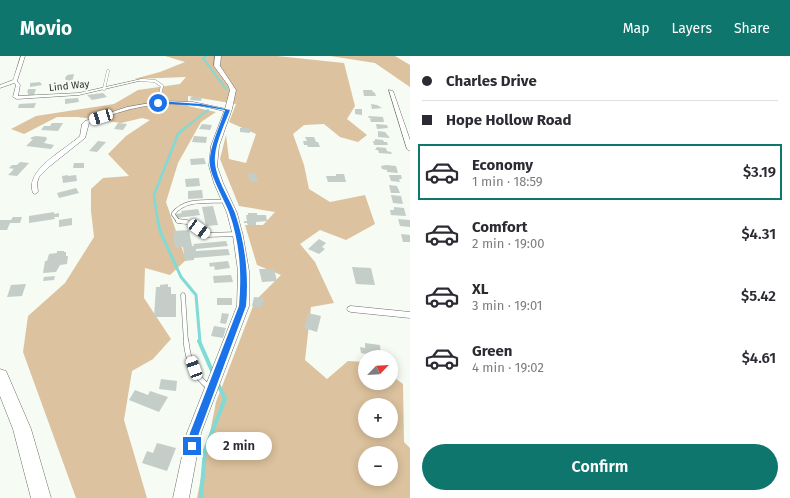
<!DOCTYPE html>
<html lang="en">
<head>
<meta charset="utf-8">
<style>
	body { margin:0; font-family:"Fira Sans",sans-serif; background:#f7f7f7; color:#2b2b33; height:100vh; display:flex; flex-direction:column; font-size:15px; white-space:nowrap }
	* { box-sizing:border-box; margin:0 }
	p { font-size:13px; color:#7c7c81 }
	.icon { flex:none; width:22px; height:22px; fill:none; stroke:currentColor; stroke-width:2; stroke-linecap:round; stroke-linejoin:round }
	.map { position:relative; flex:1; overflow:hidden }
	.sheet { display:flex; flex-direction:column; background:#fff; width:380px }
	.sheet>* { flex:none }
	.hud { display:grid; align-content:center; height:88px; padding:0 12px; background:#fff }
	.needle { width:26px; rotate:65deg }
	.fabs { position:absolute; left:358px; top:294px; display:grid; gap:8px }
	.fabs a { display:grid; place-items:center; width:40px; height:40px; border-radius:50%; background:#fff; box-shadow:0 2px 10px #0003; font-size:20px }
	.end { position:absolute; width:18px; height:18px; margin:-9px; border:5px solid #1a73e8; background:#fff; box-shadow:0 0 0 2px #fff }
	.from { border-radius:50% }
	.bubble { position:absolute; height:28px; border-radius:14px; background:#fff; box-shadow:0 2px 10px #0003; font-size:13px; font-weight:600; line-height:28px; text-align:center }
	.car { position:absolute; width:12px; height:24px; margin:-12px -6px; border-radius:5px; box-shadow:0 0 3px 1px #0007; background:linear-gradient(#fff 24%,#345 0 40%,#fff 0 76%,#345 0 86%,#fff 0) }
	.hud b { display:flex; align-items:center; gap:14px; height:38px; font-size:15px }
	.hud b+b { border-top:1px solid #e1e1e2 }
	.hud i { width:10px; height:10px; background:#2b2b33 }
	ul { padding:0; list-style:none }
	li { display:flex; align-items:center; gap:12px; height:56px; margin:0 8px 6px; padding:0 4px; border:2px solid transparent; border-radius:0px }
	li div { flex:1 }
	li b { display:block; font-size:15px }
	li em { font-style:normal; font-weight:600 }
	li.on { border-color:#0f766e }
	li>.icon { width:36px; height:36px; stroke-width:1.5 }
	.primary-button { display:flex; gap:8px; margin-top:auto; padding:8px 12px }
	.primary-button a { flex:1; height:46px; border-radius:24px; background:#0f766e; color:#fff; font-size:16px; font-weight:600; line-height:46px; text-align:center }
	header { display:flex; align-items:center; gap:24px; box-sizing:border-box; height:56px; padding:0 20px; background:#0f766e; color:#fff }
	header strong { font-size:19px }
	nav { display:flex; gap:22px; margin-inline-start:auto; font-size:14px }
	main { display:flex; flex:1; min-height:0 }
	.map>svg:first-child { display:block }
	.green { fill:#dcc29e; fill-rule:evenodd }
	.lines { fill:none; stroke-linecap:round; stroke-linejoin:round }
	.stream-far3 { stroke:#80dad6; stroke-width:2 }
	.stream-far2 { stroke:#80dad6; stroke-width:2.5 }
	.stream-far1 { stroke:#80dad6; stroke-width:3 }
	.stream { stroke:#80dad6; stroke-width:4 }
	.building { fill:#c4cdc8 }
	.lane-far3-casing { stroke:#6b6f68; stroke-width:3 }
	.lane-far2-casing { stroke:#6b6f68; stroke-width:4 }
	.lane-far1-casing { stroke:#6b6f68; stroke-width:5 }
	.lane-casing { stroke:#6b6f68; stroke-width:6 }
	.street-casing { stroke:#6b6f68; stroke-width:1 }
	.secondary-casing { stroke:#6b6f68; stroke-width:1 }
	.primary-casing { stroke:#6b6f68; stroke-width:1 }
	.lane-far3 { stroke:#fff; stroke-width:2.5 }
	.lane-far2 { stroke:#fff; stroke-width:3 }
	.lane-far1 { stroke:#fff; stroke-width:4 }
	.lane { stroke:#fff; stroke-width:5 }
	.street { fill:#fff; fill-rule:evenodd }
	.secondary { fill:#fff; fill-rule:evenodd }
	.primary { fill:#fff; fill-rule:evenodd }
	.route { fill:#1a73e8 }
	.labels { text-anchor:middle; stroke-width:4; stroke-linejoin:round; paint-order:stroke }
	.far-street-label { font-size:10px; fill:#2f312e; stroke:#f6fbf3 }
</style>
</head>
<body>
<header>
<strong>Movio</strong>
<nav><a>Map</a><a>Layers</a><a>Share</a></nav>
</header>
<main>
<div class="map">
<svg width="410" height="442" viewBox="0 0 410 442">
	<rect width="100%" height="100%" fill="#f6fbf3"/>
	<path class="green" d="M165 0H277L344 7 355 50 347 63 367 79 358 86 340 81 324 68 304 69 293 78 304 109 309 133 330 146 365 139 375 168 346 184 320 174 300 188 315 206 334 247 311 251 305 304 327 323 348 305 365 306V327H391V319L403 328 404 386 410 392V442H197L216 346 255 245 281 219 257 209 245 169H263L275 156 239 150 220 103 226 79 229 103 246 107 256 78 229 66 236 48 188 40V50L216 56 201 66 178 107 166 146 186 204 170 219 145 212 144 242 171 283 153 303 132 315 124 364 147 442H76L23 296 28 260 65 227 94 181 91 155V133L103 122 129 120 108 98 126 80 150 64 142 62 121 67 78 61H57L24 78 11 73 36 60 114 48 138 34 180 28 186 21 134 23 160 16 185 6ZM365 349H391V375H365ZM365 397H391V423H365Z
		M330 0H395L410 9V31L375 7Z"/>
	<g class="lines">
		<path class="stream-far3" d="M206 0 203 2 226 33
			M185 72 208 54"/>
		<path class="stream-far2" d="M158 166 154 139 178 78 186 71"/>
		<path class="stream-far1" d="M158 165 160 175 181 221 196 239 200 286"/>
		<path class="stream" d="M199 285 213 317
			M201 442 205 394 225 343 217 326"/>
	</g>
	<path class="building" d="M74 18 72 26H66L65 21H66L67 19Z
		M40 26 42 29 30 31V27Z
		M28 33H36L34 39H28V36L27 37Z
		M363 34H372L373 36 375 37 376 40H364Z
		M103 37 107 41 92 44 87 39Z
		M191 41H202L201 45 190 44Z
		M78 42 79 46 65 48V43Z
		M36 47 34 52H18L19 48Z
		M371 48 377 49 382 52 372 53Z
		M355 53H362V59L355 58Z
		M368 60 383 61 384 66H371L370 63H373L369 62Z
		M52 67H63L58 75 41 74 44 70H50Z
		M118 67 127 68 123 74 114 73Z
		M202 68 212 69 210 74 199 73Z
		M376 68 387 69 388 72 377 73Z
		M240 72H250V77L240 76Z
		M378 75 385 76 390 82 378 81Z
		M36 80 46 81 47 83 44 87 54 89 51 93 26 90 33 83H30L32 81Z
		M194 80 207 81 206 87 192 86Z
		M305 81H314L316 86H318L320 91H308L307 89H304L303 85H307Z
		M375 83 383 84 384 86H387L388 89H374L373 85H375Z
		M98 85 106 86 97 96 89 95Z
		M377 91 386 92 387 95 391 96 392 98 379 97 378 94H375Z
		M204 102 206 108 191 109 190 103Z
		M20 106 29 107 17 120 8 119 14 113 9 112 12 109H17Z
		M74 107H84V112H73Z
		M386 109 396 110 398 117 387 116V114L382 113 381 110Z
		M254 117 258 125 251 126 247 118Z
		M336 118H344L346 126H328L326 120H336Z
		M68 119V120L76 119 77 125 63 127 62 120Z
		M389 119H401L402 123H399L400 126 391 125Z
		M199 122 200 130 186 131 185 123Z
		M389 129 397 130 400 137H391Z
		M76 132 79 137 59 142 57 137Z
		M202 134 203 142 188 143V135Z
		M391 139 401 140 403 148 393 147Z
		M213 150 218 169 206 170 202 151Z
		M394 151 404 152 406 160 391 159 390 154H394Z
		M198 153 200 159 177 162 176 158 182 157 181 155Z
		M54 156V158L59 157V161H54L55 163 29 167V160Z
		M248 157H257V159H266L267 165 256 166V169H248L247 167H244V165H247L246 159H248Z
		M13 161H22L20 167H10L7 174H0V164H11Z
		M72 162V169L59 171V164Z
		M398 163 410 164V171L400 170Z
		M189 174 192 190H194L193 188 226 185 228 190 196 193V195L228 193 230 199 194 202V204L185 205 183 191 175 192 173 175Z
		M401 178 410 179V186H403Z
		M319 183 326 187 322 191 325 193 319 198 308 193Z
		M57 195H64V196H66V200H68L67 208 60 209 56 216 43 217 45 205H47L49 198 57 197Z
		M228 205 230 212 215 214 214 210 210 211 209 207Z
		M352 211 371 212 375 229 356 228Z
		M259 213H274L277 225 262 226Z
		M231 219 233 226 214 227 213 220Z
		M55 220 54 224 43 225 44 221Z
		M26 228 22 240 7 241 11 229Z
		M168 228V231H171V238H176V261H154L156 231H160V229Z
		M254 241 264 242 262 252 252 250Z
		M217 242H232V249H217Z
		M222 257 229 258 226 268 220 267Z
		M308 257 321 260 317 276 304 272Z
		M214 270 226 272 223 282 211 280Z
		M365 287 380 289 381 301H366V298L361 297 360 291 365 292Z
		M161 323 177 325 176 335 159 333Z
		M135 334 148 339 150 335 168 341 159 356 129 344Z
		M157 387 176 392 167 415 142 407 147 395 153 397Z"/>
	<g class="lines">
		<defs>
			<path id="lane-far3" d="M141 24 155 25 162 30 158 47
				M104 33 108 15"/>
			<path id="lane-far2" d="M184 166 178 165 173 158C185 142 207 146 225 145"/>
			<path id="lane-far1" d="M178 165 187 166 207 179 237 178
				M183 239 186 286"/>
			<path id="lane" d="M186 285C188 305 194 320 210 332"/>
			<path id="street" d="M21 0H25L17 25 20 29 18 40 79 37 141 23 143 24 79 39 17 43 13 41 16 29 14 27 0 32V29L13 24Z
				M389 34 393 35 410 84V95L407 93Z
				M162 45 193 46 231 54 228 56C212 52 196 48 179 48 148 46 117 56 89 67L85 82 50 110 39 121 37 127 38 136 35 138 33 137C24 114 65 94 80 80L82 68 85 65 127 51Z
				M351 250 410 256V262L351 256 348 255 347 253 348 251Z"/>
			<path id="secondary" d="M215 0H221L220 10 236 34 232 53 219 90 217 110 223 127 237 157 243 180 249 215V250L201 377 189 442H173L187 377 237 250 238 215 233 180 227 157 214 127 209 110 211 90 225 53 230 34 228 29 214 10Z"/>
			<path id="primary" d="M0 313 6 315 31 373 51 442H31L13 373 0 340Z"/>
		</defs>
		<use href="#lane-far3" class="lane-far3-casing"/>
		<use href="#lane-far2" class="lane-far2-casing"/>
		<use href="#lane-far1" class="lane-far1-casing"/>
		<use href="#lane" class="lane-casing"/>
		<use href="#street" class="street-casing"/>
		<use href="#secondary" class="secondary-casing"/>
		<use href="#primary" class="primary-casing"/>
		<use href="#lane-far3" class="lane-far3"/>
		<use href="#lane-far2" class="lane-far2"/>
		<use href="#lane-far1" class="lane-far1"/>
		<use href="#lane" class="lane"/>
		<use href="#street" class="street"/>
		<use href="#secondary" class="secondary"/>
		<use href="#primary" class="primary"/>
	</g>
	<path class="route" d="M158 45 201 48 230 54C225 67 216 86 215 100 213 119 228 139 235 157 245 187 249 219 246 250L199 377 195 393 192 394 189 393 187 390 190 377 239 250C242 219 240 186 229 156 224 143 212 123 210 110 208 93 220 71 225 54L201 50 157 47Z"/>
	<g class="labels">
		<g class="far-street-label">
			<text transform="translate(69 29) rotate(-6)" y="4">Lind Way</text>
		</g>
	</g>
</svg>
<div class="fabs">
<a><svg class="needle" viewBox="-14 -14 28 28"><path d="M0-13l5 13h-10z" fill="#e53935"/><path d="M0 13l5-13h-10z" fill="#7c7c81"/></svg></a>
<a>+</a>
<a>−</a>
</div>
<i class="end from" style="left:158px;top:47px"></i>
<i class="end" style="left:192px;top:390px"></i>
<div class="bubble" style="left:206px;top:376px;width:66px">2 min</div>
<i class="car" style="left:101px;top:61px;rotate:253deg"></i>
<i class="car" style="left:199px;top:173px;rotate:126deg"></i>
<i class="car" style="left:194px;top:312px;rotate:340deg"></i>
</div>
<section class="sheet">
<div class="hud">
<b><i class="from"></i>Charles Drive</b>
<b><i></i>Hope Hollow Road</b>
</div>
<ul>
<li class="on"><svg class="icon" aria-label="car" viewBox="0 0 24 24"><path d="M5 17H2v-5l4-1 3-4h7l3 4 3 1v5h-3M9 17h6M6 11h13"/><circle cx="7" cy="17" r="2"/><circle cx="17" cy="17" r="2"/></svg><div><b>Economy</b><p>1 min · 18:59</p></div><em>$3.19</em></li>
<li><svg class="icon" aria-label="car" viewBox="0 0 24 24"><path d="M5 17H2v-5l4-1 3-4h7l3 4 3 1v5h-3M9 17h6M6 11h13"/><circle cx="7" cy="17" r="2"/><circle cx="17" cy="17" r="2"/></svg><div><b>Comfort</b><p>2 min · 19:00</p></div><em>$4.31</em></li>
<li><svg class="icon" aria-label="car" viewBox="0 0 24 24"><path d="M5 17H2v-5l4-1 3-4h7l3 4 3 1v5h-3M9 17h6M6 11h13"/><circle cx="7" cy="17" r="2"/><circle cx="17" cy="17" r="2"/></svg><div><b>XL</b><p>3 min · 19:01</p></div><em>$5.42</em></li>
<li><svg class="icon" aria-label="car" viewBox="0 0 24 24"><path d="M5 17H2v-5l4-1 3-4h7l3 4 3 1v5h-3M9 17h6M6 11h13"/><circle cx="7" cy="17" r="2"/><circle cx="17" cy="17" r="2"/></svg><div><b>Green</b><p>4 min · 19:02</p></div><em>$4.61</em></li>
</ul>
<div class="primary-button"><a>Confirm</a></div>
</section>
</main>
</body>
</html>
